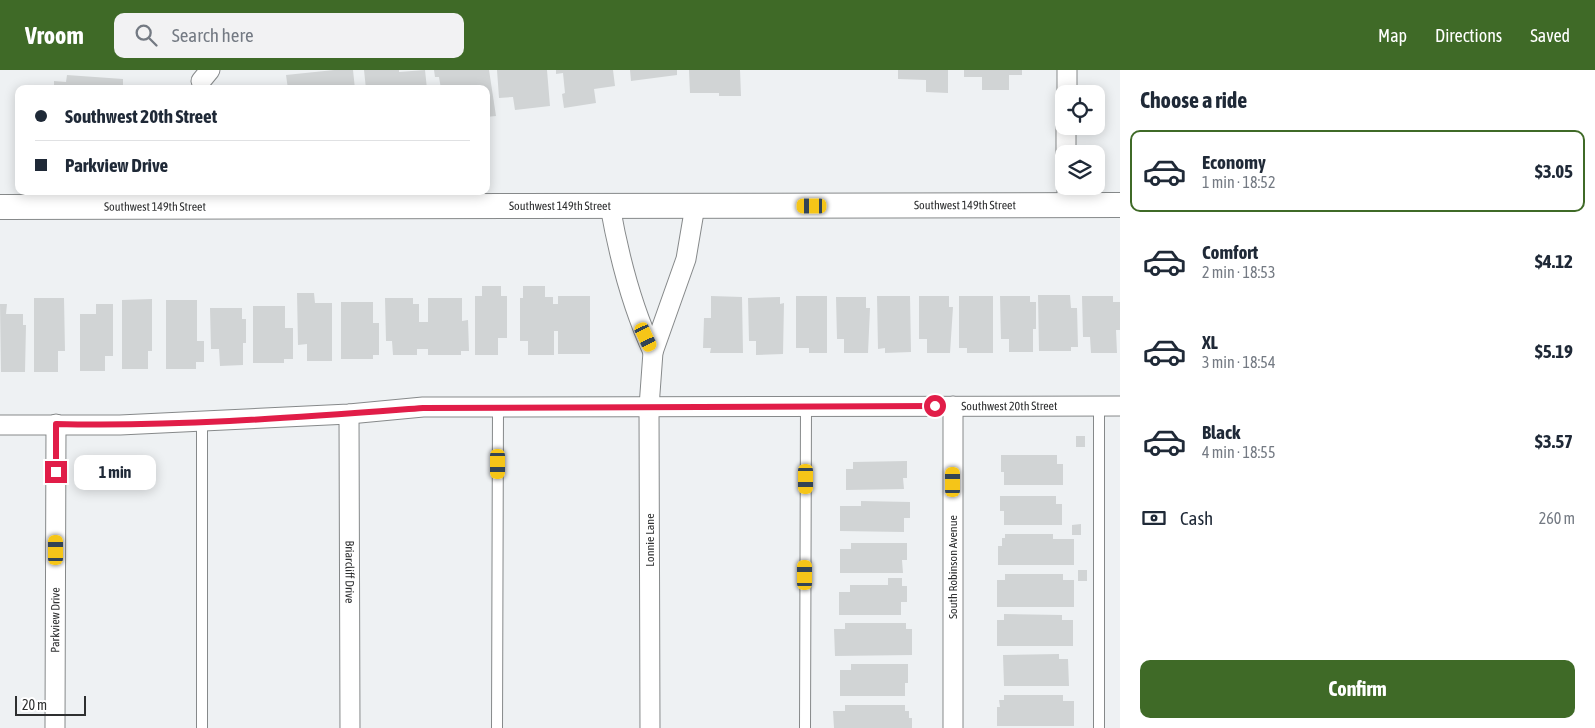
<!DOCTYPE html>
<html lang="en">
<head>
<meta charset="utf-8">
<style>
	body { margin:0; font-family:"Asap Condensed",sans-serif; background:#f2f2f3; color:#1f2937; height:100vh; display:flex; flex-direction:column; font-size:19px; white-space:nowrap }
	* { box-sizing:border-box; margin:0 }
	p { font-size:16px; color:#747a83 }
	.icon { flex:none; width:28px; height:28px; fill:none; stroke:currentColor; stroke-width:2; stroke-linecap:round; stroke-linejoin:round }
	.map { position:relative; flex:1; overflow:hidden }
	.details { display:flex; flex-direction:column; background:#fff; width:475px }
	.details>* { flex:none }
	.banner { position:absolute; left:15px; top:15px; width:475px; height:110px; border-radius:10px; box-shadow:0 2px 12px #0003; display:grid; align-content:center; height:110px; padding:0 20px; background:#fff }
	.buttons { position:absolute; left:1055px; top:15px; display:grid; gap:10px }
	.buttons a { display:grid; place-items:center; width:50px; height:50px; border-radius:10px; background:#fff; box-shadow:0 2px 12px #0003; font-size:25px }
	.scale { position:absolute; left:15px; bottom:12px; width:71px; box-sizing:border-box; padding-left:5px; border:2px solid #2e2f30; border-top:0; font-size:14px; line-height:18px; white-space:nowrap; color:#2e2f30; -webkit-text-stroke:4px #fff; paint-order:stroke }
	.end { position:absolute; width:22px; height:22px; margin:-11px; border:6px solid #e11d48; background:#fff; box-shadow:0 0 0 2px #fff }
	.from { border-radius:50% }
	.bubble { position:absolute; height:35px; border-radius:10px; background:#fff; box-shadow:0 2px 12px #0003; font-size:16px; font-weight:700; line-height:35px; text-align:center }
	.car { position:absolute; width:15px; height:30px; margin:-15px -8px; border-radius:6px; box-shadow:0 0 4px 1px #0007; background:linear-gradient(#f5c518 24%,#345 0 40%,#f5c518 0 76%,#345 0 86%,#f5c518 0) }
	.banner b { display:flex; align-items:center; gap:18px; height:48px; font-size:19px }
	.banner b+b { border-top:1px solid #e0e1e3 }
	.banner i { width:12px; height:12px; background:#1f2937 }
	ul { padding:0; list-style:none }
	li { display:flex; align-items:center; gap:15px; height:82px; margin:0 10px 8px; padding:0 10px; border:2px solid transparent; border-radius:10px }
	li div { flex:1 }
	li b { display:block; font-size:19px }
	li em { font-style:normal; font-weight:700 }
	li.current { border-color:#3f6a27 }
	li>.icon { width:45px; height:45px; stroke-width:1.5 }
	h2 { padding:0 20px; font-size:22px; line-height:60px }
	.pay { display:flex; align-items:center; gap:12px; height:55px; padding:0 20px; font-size:19px }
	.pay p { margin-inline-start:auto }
	.primary-button { display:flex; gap:10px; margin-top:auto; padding:10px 20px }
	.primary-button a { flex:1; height:58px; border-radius:10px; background:#3f6a27; color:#fff; font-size:20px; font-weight:700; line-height:58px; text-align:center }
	header { display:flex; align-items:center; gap:30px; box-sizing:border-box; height:70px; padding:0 25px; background:#3f6a27; color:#fff }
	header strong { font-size:24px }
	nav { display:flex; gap:28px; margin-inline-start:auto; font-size:18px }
	.search { width:350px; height:45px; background:#f2f2f3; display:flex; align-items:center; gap:12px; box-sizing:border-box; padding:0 18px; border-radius:10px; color:#747a83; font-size:19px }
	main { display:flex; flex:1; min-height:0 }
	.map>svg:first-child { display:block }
	.building { fill:#d1d4d5 }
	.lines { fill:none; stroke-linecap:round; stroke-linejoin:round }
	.service-casing { stroke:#86898a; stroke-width:12 }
	.minor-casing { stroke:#86898a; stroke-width:21 }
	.tertiary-casing { stroke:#86898a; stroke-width:26 }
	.service { stroke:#fff; stroke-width:10 }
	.minor { stroke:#fff; stroke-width:19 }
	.tertiary { stroke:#fff; stroke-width:24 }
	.route { stroke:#e11d48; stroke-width:6 }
	.labels { text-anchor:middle; stroke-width:4; stroke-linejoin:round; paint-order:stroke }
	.street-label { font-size:12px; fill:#2e2f30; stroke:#fff }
</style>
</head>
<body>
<header>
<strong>Vroom</strong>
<div class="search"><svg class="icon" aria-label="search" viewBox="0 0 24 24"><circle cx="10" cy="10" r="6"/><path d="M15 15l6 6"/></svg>Search here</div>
<nav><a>Map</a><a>Directions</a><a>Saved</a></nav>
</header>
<main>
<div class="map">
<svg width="1120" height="658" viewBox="0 0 1120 658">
	<rect width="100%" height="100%" fill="#eef1f3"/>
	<path class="building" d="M334 0H353L355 19H288L286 5Z
		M364 0H399V2L425 0 427 19H366Z
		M434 0H489L496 46 486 47V19H441L439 7H435Z
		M497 0H547L550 36 515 40 513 27 499 28Z
		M556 0H613L615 16 594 19 596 33 564 38 562 24 565 23 563 3 556 4Z
		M630 0H677V5L631 11Z
		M689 0H740L741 26H719V23H690Z
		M898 0H948V23L926 22V10L898 9Z
		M964 0H1022V5H1009V20H982V7H964Z
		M67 5 123 9V19H54V11L66 12Z
		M482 216H501V226H507V268H498V285H475V226H482Z
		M523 216H545V227H553V234H558V226H590V284H558V261H554V285H528V271H520V228H523Z
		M297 223H314L315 233H332V291H307V274L298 275Z
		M1038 225H1070L1071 238H1077L1078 277H1071V281H1039Z
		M711 226 742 227 743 283H710L711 278H703L704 248H711Z
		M796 226H827V283H809V278H796Z
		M877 226H910L911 282 885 283V278L878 279Z
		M919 226H949V237H953L950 283H927V269H919Z
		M959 226H993V283H967V278H959Z
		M1000 226H1030V232H1036V259H1033V282H1009V269H1001Z
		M1082 226H1113V232H1120V260H1116L1117 283H1091L1090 267H1083Z
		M780 227V234L784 233 783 284 756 285V271H749L748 228Z
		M836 227H866V238H870L868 283H844V269H837Z
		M34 228H64L65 281H58V302H34Z
		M385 228H413V234H419V252H428V228H462V251L468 250 469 281H461V285H428V279H417V285H393L392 271H386Z
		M152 229V281H148V299H122V230Z
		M166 230H197V271H204V292H196V299H166Z
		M341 232H373V253H379V285H373V289H341Z
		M0 234H7L6 244H23V255H26L25 302H1Z
		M96 234H113V286H105V301H80V244H96Z
		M253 236H285V258H293V289H284V293H253Z
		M210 238H242V249H246V273H243V295L220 296 219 279H211Z
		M1076 366H1085V377H1076Z
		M1001 385H1057V394H1063V415H1004V402H1001Z
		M907 391V408H903L904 419 846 420V399H853V392Z
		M1000 426H1056V434H1062V455H1004V441H1000Z
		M861 431 910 432V448H904V462L840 461V436H861Z
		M1081 454V465H1072V455Z
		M1005 464H1053V469H1074V495H998V476H1002V468H1005Z
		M851 473H907V490H902L903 503H840V479H851Z
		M1078 500H1087V511H1078Z
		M1005 504H1063V510H1074V537H997V510H1005Z
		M888 508H902V516H907V532H901V545H839V522H850V515H888Z
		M1004 544 1062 545V550H1073V576H997V550H1004Z
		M845 553H906V559H912V585L835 586 834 559H845Z
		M1059 584V589H1068L1069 616H1004L1003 585Z
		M851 594H908V613H905V626H840V600H851Z
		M1004 625H1063V631H1074V656H997V637H1000L999 630H1004Z
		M845 635H905V641H909V648H912V658H834L833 641H845Z"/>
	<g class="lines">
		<defs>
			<path id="service" d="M202 351V658
				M497 658 498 338
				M805 658 806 337
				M1099 658V336"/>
			<g id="minor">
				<path d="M201 11 210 0"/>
				<path d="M1067 24V0"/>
				<path d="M1066 84V56"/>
				<path d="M1067 116V135"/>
				<path d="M610 136C619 187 631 235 653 282L686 189 695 136"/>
				<path id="s1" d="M349 344 350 658"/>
				<path id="s2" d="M0 355H120L349 344 423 337 1120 336"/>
				<path id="s3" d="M55 658 56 354"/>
				<path d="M650 658 649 337 653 282"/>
				<path d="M953 658V336"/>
			</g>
			<g id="tertiary">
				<path id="s4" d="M0 137 1120 135"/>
			</g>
		</defs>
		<use href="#service" class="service-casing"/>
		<use href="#minor" class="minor-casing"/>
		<use href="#tertiary" class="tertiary-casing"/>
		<use href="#service" class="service"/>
		<use href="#minor" class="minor"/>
		<use href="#tertiary" class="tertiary"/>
	</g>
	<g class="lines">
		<path class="route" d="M56 402V354C178 357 302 347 423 338L935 336"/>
	</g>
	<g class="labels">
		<g class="street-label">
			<text dy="4" stroke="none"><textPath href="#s4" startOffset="560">Southwest 149th Street</textPath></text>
			<text dy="4" stroke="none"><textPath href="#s4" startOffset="965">Southwest 149th Street</textPath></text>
			<text dy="4" stroke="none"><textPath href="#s4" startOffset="155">Southwest 149th Street</textPath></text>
			<text dy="4" stroke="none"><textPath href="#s2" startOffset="1010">Southwest 20th Street</textPath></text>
			<text transform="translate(650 470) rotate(-90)" y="4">Lonnie Lane</text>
			<text transform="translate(953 497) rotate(-90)" y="4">South Robinson Avenue</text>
			<text dy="4" stroke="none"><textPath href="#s1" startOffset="158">Briarcliff Drive</textPath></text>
			<text dy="4" stroke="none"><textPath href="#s3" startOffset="108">Parkview Drive</textPath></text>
		</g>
	</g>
</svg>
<div class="buttons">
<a><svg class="icon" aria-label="locate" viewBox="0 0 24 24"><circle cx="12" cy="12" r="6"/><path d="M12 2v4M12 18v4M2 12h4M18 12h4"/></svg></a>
<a><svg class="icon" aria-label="layers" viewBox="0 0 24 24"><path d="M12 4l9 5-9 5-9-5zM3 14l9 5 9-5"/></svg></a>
</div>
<div class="scale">20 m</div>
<i class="end from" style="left:935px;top:336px"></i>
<i class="end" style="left:56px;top:402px"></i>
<div class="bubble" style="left:74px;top:385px;width:82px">1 min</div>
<i class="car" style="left:812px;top:136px;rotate:270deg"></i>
<i class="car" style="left:646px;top:267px;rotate:155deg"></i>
<i class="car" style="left:498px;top:394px;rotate:180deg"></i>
<i class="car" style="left:806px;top:409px;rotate:180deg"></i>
<i class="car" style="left:953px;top:412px;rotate:0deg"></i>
<i class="car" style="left:56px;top:480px;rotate:0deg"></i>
<i class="car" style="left:805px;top:505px;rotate:0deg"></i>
<div class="banner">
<b><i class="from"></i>Southwest 20th Street</b>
<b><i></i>Parkview Drive</b>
</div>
</div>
<section class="details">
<h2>Choose a ride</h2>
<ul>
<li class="current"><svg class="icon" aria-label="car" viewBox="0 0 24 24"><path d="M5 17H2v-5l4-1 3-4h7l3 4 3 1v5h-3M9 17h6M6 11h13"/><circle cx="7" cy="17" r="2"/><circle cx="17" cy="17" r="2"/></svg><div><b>Economy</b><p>1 min · 18:52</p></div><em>$3.05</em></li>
<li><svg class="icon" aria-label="car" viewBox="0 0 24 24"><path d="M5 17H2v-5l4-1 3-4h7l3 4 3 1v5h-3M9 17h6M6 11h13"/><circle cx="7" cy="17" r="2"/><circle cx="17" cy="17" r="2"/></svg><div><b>Comfort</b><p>2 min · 18:53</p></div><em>$4.12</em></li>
<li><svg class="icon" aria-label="car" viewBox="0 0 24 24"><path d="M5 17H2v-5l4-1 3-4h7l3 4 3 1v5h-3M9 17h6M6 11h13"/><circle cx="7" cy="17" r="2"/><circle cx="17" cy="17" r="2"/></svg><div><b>XL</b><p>3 min · 18:54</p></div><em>$5.19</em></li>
<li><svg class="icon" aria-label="car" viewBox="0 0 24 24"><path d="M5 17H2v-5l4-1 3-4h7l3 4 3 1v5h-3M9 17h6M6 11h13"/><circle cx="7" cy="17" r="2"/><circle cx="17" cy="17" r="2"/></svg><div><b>Black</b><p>4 min · 18:55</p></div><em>$3.57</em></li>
</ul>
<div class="pay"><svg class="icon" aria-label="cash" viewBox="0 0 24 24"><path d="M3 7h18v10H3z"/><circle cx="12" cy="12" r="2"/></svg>Cash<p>260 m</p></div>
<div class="primary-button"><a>Confirm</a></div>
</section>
</main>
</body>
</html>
